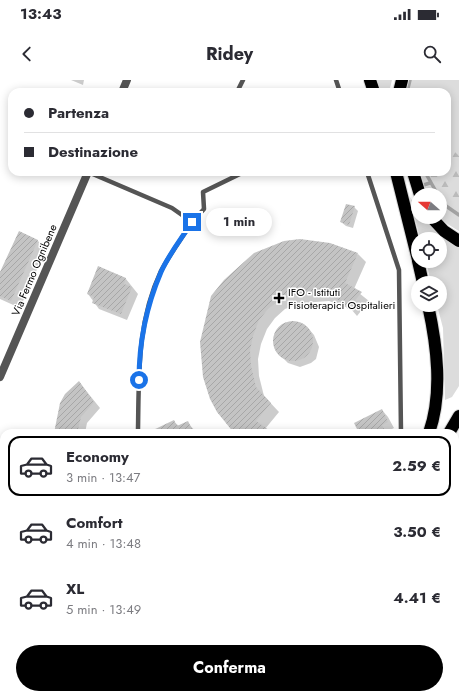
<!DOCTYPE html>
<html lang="it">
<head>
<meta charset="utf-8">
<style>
	body { margin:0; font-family:Jost,sans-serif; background:#f7f7f7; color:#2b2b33; height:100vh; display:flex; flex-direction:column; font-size:15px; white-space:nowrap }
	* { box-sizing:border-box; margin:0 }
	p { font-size:13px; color:#7c7c81 }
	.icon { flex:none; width:22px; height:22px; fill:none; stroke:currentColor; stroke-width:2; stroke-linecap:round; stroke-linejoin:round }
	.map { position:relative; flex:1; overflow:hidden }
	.sheet { position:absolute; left:0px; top:349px; width:459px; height:270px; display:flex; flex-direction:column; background:#fff; border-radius:12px 12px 0 0; box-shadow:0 2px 10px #0003 }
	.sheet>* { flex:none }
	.banner { position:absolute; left:8px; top:8px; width:443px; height:88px; border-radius:12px; box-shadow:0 2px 10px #0003; display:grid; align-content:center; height:88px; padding:0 16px; background:#fff }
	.needle { width:26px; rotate:291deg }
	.fabs { position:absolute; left:411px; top:108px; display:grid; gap:8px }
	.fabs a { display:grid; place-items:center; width:36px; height:36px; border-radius:50%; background:#fff; box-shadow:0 2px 10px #0003; font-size:20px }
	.end { position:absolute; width:18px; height:18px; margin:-9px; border:5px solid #1a73e8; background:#fff; box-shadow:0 0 0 2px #fff }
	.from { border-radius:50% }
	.bubble { position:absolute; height:28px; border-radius:14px; background:#fff; box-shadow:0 2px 10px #0003; font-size:13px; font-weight:700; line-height:28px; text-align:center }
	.banner b { display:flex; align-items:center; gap:14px; height:38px; font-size:15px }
	.banner b+b { border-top:1px solid #e1e1e2 }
	.banner i { width:10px; height:10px; background:#2b2b33 }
	ul { padding:7px 0 0; list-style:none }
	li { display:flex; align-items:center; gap:12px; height:60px; margin:0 8px 6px; padding:0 8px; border:2px solid transparent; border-radius:12px }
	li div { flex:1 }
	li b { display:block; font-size:15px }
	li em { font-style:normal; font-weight:700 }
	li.active { border-color:#000 }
	li>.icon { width:36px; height:36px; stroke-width:1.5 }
	.primary-button { display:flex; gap:8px; margin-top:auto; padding:8px 16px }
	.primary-button a { flex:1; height:46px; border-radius:24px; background:#000; color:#fff; font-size:16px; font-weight:700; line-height:46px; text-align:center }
	.status { display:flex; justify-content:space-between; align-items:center; height:28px; padding:0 20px; background:#fff; direction:ltr }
	.status svg { height:11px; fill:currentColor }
	header { display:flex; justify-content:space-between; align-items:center; height:52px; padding:0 16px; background:#fff; font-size:18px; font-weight:700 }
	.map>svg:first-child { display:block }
	.grass { fill:#dcdcdc }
	.forest { fill:url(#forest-firs) }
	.shadow { fill:#0003 }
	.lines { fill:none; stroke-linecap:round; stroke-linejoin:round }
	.stream { stroke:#a3a3a3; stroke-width:3.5 }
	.building { fill:url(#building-hatch) }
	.motorway-casing { stroke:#dbdbdb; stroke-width:14 }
	.service { stroke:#555; stroke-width:4.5 }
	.minor { stroke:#555; stroke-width:8 }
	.motorway { stroke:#000; stroke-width:12 }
	.route { stroke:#1a73e8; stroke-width:5 }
	.poi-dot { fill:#000; stroke:#fff; stroke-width:1.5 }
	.labels { text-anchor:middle; stroke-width:3; stroke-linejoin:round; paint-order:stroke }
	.street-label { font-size:11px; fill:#000; stroke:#fff }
	.poi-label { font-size:11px; fill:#000; stroke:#fff; text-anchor:start }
</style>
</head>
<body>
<div class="status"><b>13:43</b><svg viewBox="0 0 49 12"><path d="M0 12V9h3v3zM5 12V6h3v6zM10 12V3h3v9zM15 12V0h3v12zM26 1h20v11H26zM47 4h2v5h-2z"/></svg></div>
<header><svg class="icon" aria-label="back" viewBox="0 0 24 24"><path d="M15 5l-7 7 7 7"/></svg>Ridey<svg class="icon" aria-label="search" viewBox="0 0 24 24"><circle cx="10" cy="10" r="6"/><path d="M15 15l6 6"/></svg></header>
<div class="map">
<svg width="459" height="619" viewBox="0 0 459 619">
	<defs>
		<pattern id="forest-firs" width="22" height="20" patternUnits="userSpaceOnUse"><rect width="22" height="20" fill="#dcdcdc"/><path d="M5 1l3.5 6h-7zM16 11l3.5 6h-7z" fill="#bbb"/></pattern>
		<pattern id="building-hatch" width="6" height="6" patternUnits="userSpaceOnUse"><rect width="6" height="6" fill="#c4c4c4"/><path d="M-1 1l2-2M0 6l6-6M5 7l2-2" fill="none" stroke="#a7a7a7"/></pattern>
	</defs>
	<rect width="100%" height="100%" fill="#fff"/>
	<path class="grass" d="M376 0H392L389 12H380Z
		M406 0H459V151C437 138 440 140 440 115H426L419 92H447V12H404Z
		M410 117 418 130V137H422L449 162 459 167V306L452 317 445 320 443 248 437 225H440V203H431L426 181H440V159H420Z
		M455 515 459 518V555L455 552Z
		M0 594 4 604V615H8L10 619H0Z"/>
	<path class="forest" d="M447 54 450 67 459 76V128C446 118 434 108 429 92H447Z"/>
	<path class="shadow" d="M71 0H84L83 5Z
		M51 9 59 12H50Z
		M354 127 358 131 353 148 346 146 341 142Z
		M19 152 38 161 46 169 20 228 0 219V195Z
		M358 174 366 182 354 209 369 221 357 236 351 229 329 221 301 223 285 229 275 238 267 249 261 264 258 279 259 296 264 316 279 332 265 349 270 353H236L201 262Z
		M126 199 138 214 127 240 99 229 88 214Z
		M290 242H296L308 248 314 255 319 267 316 279 311 283 300 287 288 283 277 272 274 260 278 248Z
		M79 302 100 328 87 343 85 353H55Z
		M382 330 388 337 394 348 388 351 389 353H360Z
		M173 341 179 346 187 342 197 353H160Z
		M99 615H147L145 619H97Z
		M181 615H202L191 619H185Z"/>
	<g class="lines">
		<path class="stream" d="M407 12 410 0
			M425 92 438 115
			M420 106 430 103
			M440 118 446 126 459 135"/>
	</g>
	<path class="building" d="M346 124 355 126 349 145 340 142Z
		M19 151 38 160 11 221 0 216V192Z
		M300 159 330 163 358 173 345 203 362 212 348 229 342 222 332 217 320 213H306L292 215 277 221 267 230 259 240 253 256 250 270 251 286 256 307 271 323 256 341 273 353H234L217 332 210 319 203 297 200 262 211 216 224 200 254 173 284 161Z
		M98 186 126 198 124 204 132 207 121 234 92 223 94 217 87 214Z
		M273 261a20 20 0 1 1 40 0a20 20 0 1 1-40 0Z
		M79 301 94 322 81 337 77 353H54L60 323 65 314Z
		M382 329 388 342 382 345 386 353H359L354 343Z
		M174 340 177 346 188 341 194 353H147Z"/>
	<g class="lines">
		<defs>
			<path id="motorway" d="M370 0 374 12
				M399 12 402 0
				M396 92 418 180
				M413 92 420 115
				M431 137 444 151 459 161
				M418 181 423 203
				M428 225C437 266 443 313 429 353
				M449 353 459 336
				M455 395 459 388
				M455 424 459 418
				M293 619 296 615
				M324 619 326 615"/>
		</defs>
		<use href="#motorway" class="motorway-casing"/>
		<path class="service" d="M336 0 340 12
			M237 12 243 0
			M88 92 172 128 192 142C182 158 170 174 161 191 137 242 139 294 138 349
			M137 92H164
			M367 92 399 190 401 353
			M192 142 204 129 203 112 244 92
			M80 619 83 615
			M241 619 243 615
			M254 619 256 615"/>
		<path class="minor" d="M122 12 127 0
			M0 297 88 92
			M0 566 4 577
			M19 615 20 619"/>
		<use href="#motorway" class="motorway"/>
	</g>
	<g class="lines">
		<path class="route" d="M139 300C139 263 146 227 161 192 169 174 182 158 192 142"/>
	</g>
	<path class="poi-dot" d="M277 212h4v4h4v4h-4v4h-4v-4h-4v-4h4z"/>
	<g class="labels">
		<g class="street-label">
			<text transform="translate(34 190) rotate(-67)" y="4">Via Fermo Ognibene</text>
		</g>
		<g class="poi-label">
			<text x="288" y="216">IFO - Istituti<tspan x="288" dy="13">Fisioterapici Ospitalieri</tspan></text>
		</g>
	</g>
</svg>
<div class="fabs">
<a><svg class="needle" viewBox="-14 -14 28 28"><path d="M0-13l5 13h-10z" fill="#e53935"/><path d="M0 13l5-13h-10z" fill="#7c7c81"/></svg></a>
<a><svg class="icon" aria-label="locate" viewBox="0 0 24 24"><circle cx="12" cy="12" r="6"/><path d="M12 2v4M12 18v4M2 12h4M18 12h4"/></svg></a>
<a><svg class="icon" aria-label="layers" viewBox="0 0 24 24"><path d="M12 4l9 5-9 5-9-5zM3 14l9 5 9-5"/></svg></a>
</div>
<i class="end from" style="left:139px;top:300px"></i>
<i class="end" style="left:192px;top:142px"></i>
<div class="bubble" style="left:206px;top:128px;width:66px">1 min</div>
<div class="banner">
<b><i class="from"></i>Partenza</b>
<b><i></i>Destinazione</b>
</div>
<section class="sheet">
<ul>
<li class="active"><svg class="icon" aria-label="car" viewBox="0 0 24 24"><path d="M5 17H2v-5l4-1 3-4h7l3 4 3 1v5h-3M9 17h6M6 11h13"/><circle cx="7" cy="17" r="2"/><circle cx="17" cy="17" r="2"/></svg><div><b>Economy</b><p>3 min · 13:47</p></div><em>2.59 €</em></li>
<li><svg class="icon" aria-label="car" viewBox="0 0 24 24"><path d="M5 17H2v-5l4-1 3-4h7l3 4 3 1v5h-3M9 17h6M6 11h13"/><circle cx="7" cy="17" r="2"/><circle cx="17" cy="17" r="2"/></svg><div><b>Comfort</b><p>4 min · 13:48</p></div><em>3.50 €</em></li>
<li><svg class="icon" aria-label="car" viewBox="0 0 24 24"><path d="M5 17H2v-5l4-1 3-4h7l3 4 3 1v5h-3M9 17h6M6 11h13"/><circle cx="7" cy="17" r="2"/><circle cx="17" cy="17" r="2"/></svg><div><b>XL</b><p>5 min · 13:49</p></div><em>4.41 €</em></li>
</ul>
<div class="primary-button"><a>Conferma</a></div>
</section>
</div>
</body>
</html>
